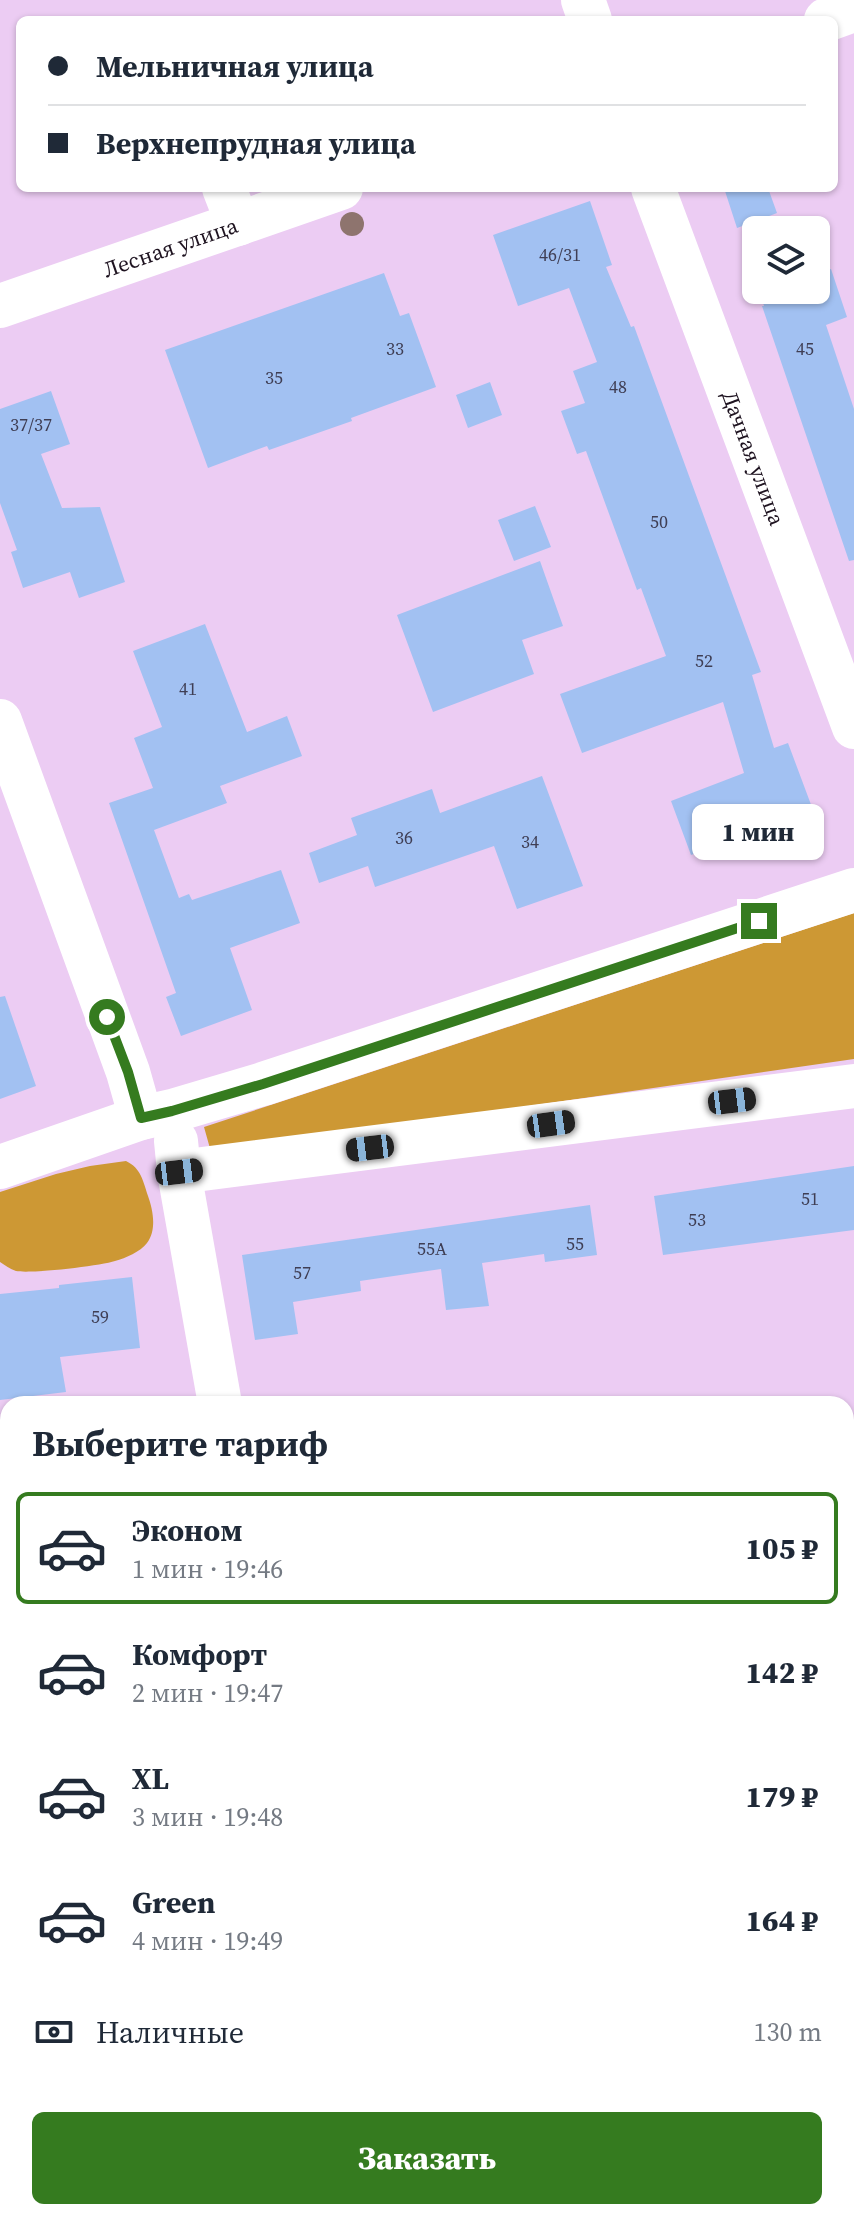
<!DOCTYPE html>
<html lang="ru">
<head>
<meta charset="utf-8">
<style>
	body { margin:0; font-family:"Source Serif 4",serif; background:#f2f2f3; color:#1f2937; height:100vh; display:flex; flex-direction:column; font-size:30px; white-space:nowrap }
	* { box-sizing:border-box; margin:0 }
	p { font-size:26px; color:#747a83 }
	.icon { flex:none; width:44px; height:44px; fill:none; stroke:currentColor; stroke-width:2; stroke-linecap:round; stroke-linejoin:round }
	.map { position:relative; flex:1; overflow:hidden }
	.panel { position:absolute; left:0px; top:1396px; width:854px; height:824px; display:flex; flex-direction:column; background:#fff; border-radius:24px 24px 0 0; box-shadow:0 2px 6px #0004 }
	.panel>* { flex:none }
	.hud { position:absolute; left:16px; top:16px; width:822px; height:176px; border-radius:12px; box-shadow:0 2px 6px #0004; display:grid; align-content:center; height:176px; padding:0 32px; background:#fff }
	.buttons { position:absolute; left:742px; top:216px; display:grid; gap:16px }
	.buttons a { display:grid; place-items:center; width:88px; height:88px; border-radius:12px; background:#fff; box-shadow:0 2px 6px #0004; font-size:40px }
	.end { position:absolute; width:36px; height:36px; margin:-18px; border:10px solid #357b1f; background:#fff; box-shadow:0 0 0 4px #fff }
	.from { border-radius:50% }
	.bubble { position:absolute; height:56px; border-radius:12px; background:#fff; box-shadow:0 2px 6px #0004; font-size:26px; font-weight:800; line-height:56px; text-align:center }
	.car { position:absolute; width:24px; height:48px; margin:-24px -12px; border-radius:10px; box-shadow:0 0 6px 2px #0007; background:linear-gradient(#222 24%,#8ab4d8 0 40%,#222 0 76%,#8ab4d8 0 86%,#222 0) }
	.hud b { display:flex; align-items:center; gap:28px; height:76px; font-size:30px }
	.hud b+b { border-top:2px solid #e0e1e3 }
	.hud i { width:20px; height:20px; background:#1f2937 }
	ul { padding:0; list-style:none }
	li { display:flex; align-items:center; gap:24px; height:112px; margin:0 16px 12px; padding:0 16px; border:4px solid transparent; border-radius:12px }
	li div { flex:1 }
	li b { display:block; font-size:30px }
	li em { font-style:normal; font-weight:800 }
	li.current { border-color:#357b1f }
	li>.icon { width:72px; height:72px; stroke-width:1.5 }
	h2 { padding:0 32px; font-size:36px; line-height:96px }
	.pay { display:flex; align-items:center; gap:20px; height:88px; padding:0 32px; font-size:30px }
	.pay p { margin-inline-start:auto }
	.cta { display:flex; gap:16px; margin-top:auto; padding:16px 32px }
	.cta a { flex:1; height:92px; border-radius:12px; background:#357b1f; color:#fff; font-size:32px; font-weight:800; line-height:92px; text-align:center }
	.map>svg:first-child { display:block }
	.forest { fill:#cd9834 }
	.building { fill:#a2c1f2 }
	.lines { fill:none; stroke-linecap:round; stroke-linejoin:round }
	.minor { stroke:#fff; stroke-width:44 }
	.tree { fill:#8e746e }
	.route { stroke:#357b1f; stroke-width:10 }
	.labels { text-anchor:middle; stroke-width:8; stroke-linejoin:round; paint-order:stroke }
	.number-label { font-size:18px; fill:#3f3e54 }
	.street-label { font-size:22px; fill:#1e1320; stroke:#ecccf3 }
</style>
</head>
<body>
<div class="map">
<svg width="854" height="2220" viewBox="0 0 854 2220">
	<rect width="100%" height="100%" fill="#ecccf3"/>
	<path class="forest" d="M854 913V1059L211 1152 204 1127Z
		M126 1161C141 1168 143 1181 148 1196 153 1210 157 1230 147 1243 140 1252 126 1258 115 1261 100 1266 30 1274 16 1271 10 1269 5 1265 0 1262V1192L56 1174 90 1166Z"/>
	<path class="building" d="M724 188H768L777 213 737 228Z
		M590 201 612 265 606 267 631 327 634 326 761 672 752 675 774 748 788 743 813 810 691 855 671 801 744 773 723 702 582 753 560 694 666 656 641 588 637 590 586 451 577 454 561 411 585 403 573 371 597 362 569 288 518 306 493 235Z
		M831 269 847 317 826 325 854 409V560L849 561 762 306H764L760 293 768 290H816V274Z
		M384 273 400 316 409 313 436 387 351 418 352 421 269 450 267 446 208 468 165 350Z
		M490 382 502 415 468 428 456 395Z
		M51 391 70 444 41 454 62 508 100 507 125 582 79 598 70 572 23 588 11 552 17 550 0 503V409Z
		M535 506 551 547 514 561 498 520Z
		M540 561 563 626 522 640 534 674 433 712 397 615Z
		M205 624 247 732 287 716 302 756 220 786 227 803 154 830 179 898 189 894 192 900 281 870 300 923 230 948 252 1010 181 1036 166 997 176 993 109 803 153 788 134 738 162 727 133 651Z
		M542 776 583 886 517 909 494 846 375 887 368 866 319 883 309 853 357 835 351 818 432 789 440 813Z
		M5 996 36 1086 0 1099V997Z
		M854 1166V1230L663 1255 654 1196Z
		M590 1205 597 1255 545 1262 544 1254 482 1263 489 1306 446 1310 441 1269 360 1281 361 1291 293 1302 298 1334 255 1340 242 1255Z
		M132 1277 140 1348 60 1357 66 1392 0 1400V1294L59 1288V1285Z"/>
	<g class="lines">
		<g class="minor">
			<path d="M583 0 590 20"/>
			<path d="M826 20 854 10"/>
			<path d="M224 188 238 224"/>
			<path id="s1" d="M653 188 854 727"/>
			<path id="s2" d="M0 306 341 188"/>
			<path d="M0 721 128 1072 141 1118"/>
			<path d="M176 1141 179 1172 220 1404"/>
			<path d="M0 1167 141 1118 172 1111 263 1084 854 890"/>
			<path d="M179 1172 854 1086"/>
			<path d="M846 1667 854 1666"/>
			<path d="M0 1728 8 1726"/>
			<path d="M348 2212 349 2220"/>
		</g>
	</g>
	<circle class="tree" cx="352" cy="224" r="12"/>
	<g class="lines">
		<path class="route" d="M107 1017 128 1072 141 1118 172 1111 263 1084 759 921"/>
	</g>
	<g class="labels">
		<g class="number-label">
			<text x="560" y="261">46/31</text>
			<text x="395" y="355">33</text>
			<text x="805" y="355">45</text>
			<text x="274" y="384">35</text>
			<text x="618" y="393">48</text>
			<text x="31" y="431">37/37</text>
			<text x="659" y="528">50</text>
			<text x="704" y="667">52</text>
			<text x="188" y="695">41</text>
			<text x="404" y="844">36</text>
			<text x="530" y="848">34</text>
			<text x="810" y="1205">51</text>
			<text x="697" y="1226">53</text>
			<text x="575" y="1250">55</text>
			<text x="432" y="1255">55А</text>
			<text x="302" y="1279">57</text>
			<text x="100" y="1323">59</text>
		</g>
		<g class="street-label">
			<text dy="8" stroke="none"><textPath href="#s2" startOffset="180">Лесная улица</textPath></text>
			<text dy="8" stroke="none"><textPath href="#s1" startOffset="288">Дачная улица</textPath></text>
		</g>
	</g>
</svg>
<div class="buttons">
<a><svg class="icon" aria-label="layers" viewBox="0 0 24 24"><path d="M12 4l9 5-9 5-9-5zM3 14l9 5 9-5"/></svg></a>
</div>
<i class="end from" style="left:107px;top:1017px"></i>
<i class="end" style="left:759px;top:921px"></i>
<div class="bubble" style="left:692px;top:804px;width:132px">1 мин</div>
<i class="car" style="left:732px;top:1101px;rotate:83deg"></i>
<i class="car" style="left:551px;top:1124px;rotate:82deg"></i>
<i class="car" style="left:370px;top:1148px;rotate:263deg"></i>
<i class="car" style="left:179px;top:1172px;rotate:83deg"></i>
<div class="hud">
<b><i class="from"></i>Мельничная улица</b>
<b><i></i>Верхнепрудная улица</b>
</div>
<section class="panel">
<h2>Выберите тариф</h2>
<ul>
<li class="current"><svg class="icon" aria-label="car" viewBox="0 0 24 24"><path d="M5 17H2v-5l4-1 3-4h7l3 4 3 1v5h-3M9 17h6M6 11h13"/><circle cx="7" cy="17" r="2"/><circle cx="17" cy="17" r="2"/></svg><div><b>Эконом</b><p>1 мин · 19:46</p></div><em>105 ₽</em></li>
<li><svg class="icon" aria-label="car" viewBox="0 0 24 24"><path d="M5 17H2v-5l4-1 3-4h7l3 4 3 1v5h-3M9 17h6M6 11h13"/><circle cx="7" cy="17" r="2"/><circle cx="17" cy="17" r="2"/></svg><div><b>Комфорт</b><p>2 мин · 19:47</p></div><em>142 ₽</em></li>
<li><svg class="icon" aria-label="car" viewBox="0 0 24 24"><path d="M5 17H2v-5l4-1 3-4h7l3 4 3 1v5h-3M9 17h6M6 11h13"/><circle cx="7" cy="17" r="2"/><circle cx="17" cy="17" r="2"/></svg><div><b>XL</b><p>3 мин · 19:48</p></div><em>179 ₽</em></li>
<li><svg class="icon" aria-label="car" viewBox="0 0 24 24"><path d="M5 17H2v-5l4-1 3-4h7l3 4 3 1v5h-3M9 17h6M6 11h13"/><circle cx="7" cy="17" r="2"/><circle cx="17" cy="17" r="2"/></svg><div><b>Green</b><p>4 мин · 19:49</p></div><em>164 ₽</em></li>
</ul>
<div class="pay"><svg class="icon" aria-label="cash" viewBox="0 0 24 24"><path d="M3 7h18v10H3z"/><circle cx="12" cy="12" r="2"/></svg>Наличные<p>130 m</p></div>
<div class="cta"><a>Заказать</a></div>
</section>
</div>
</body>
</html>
